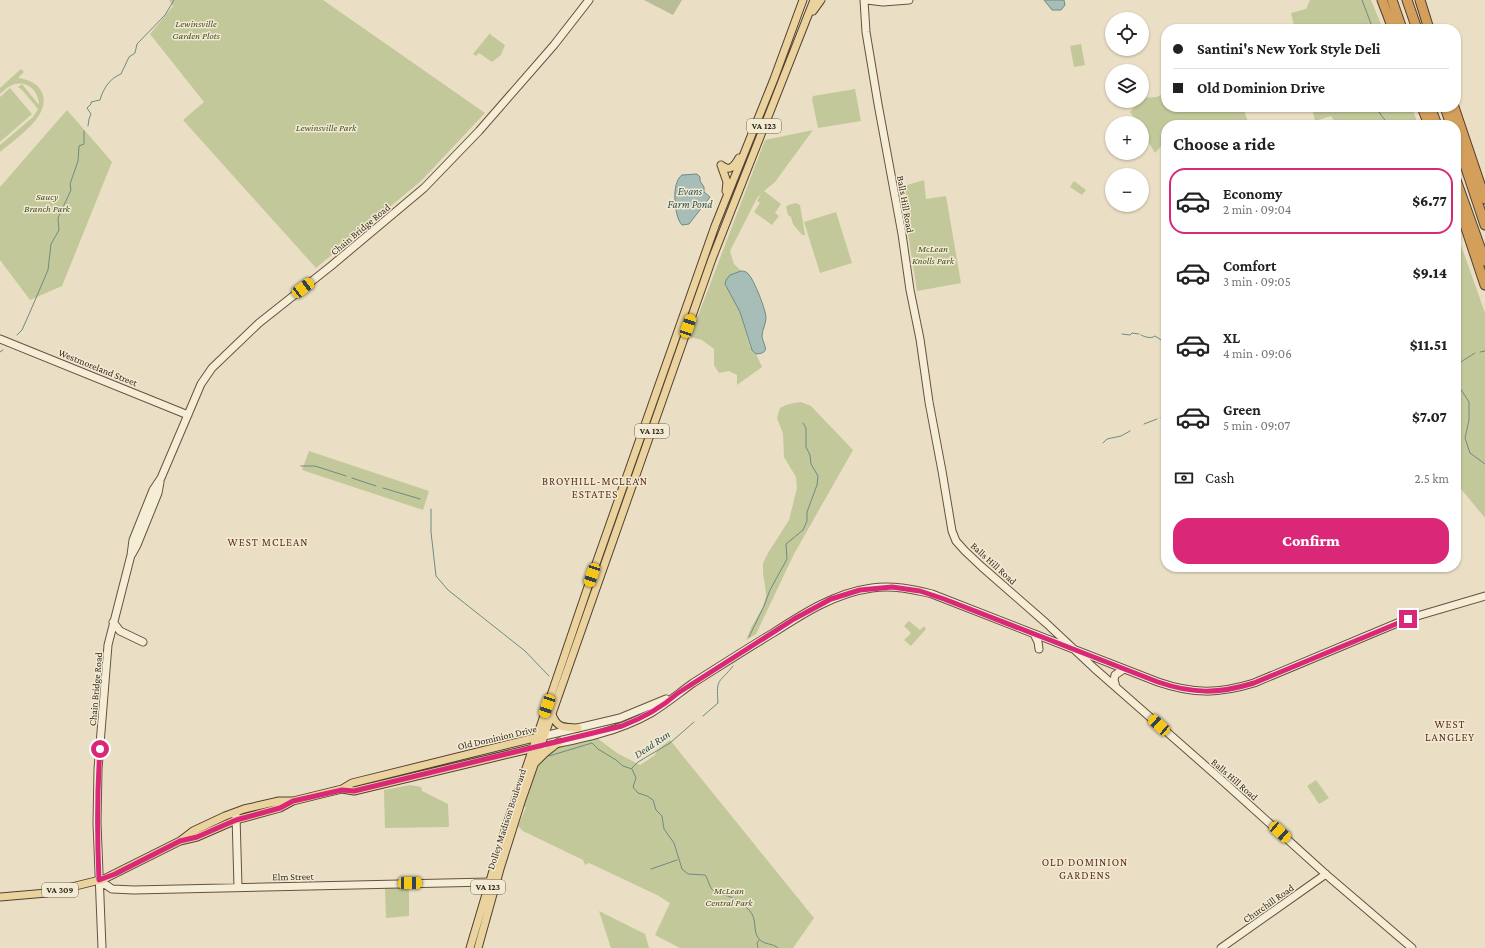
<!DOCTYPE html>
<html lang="en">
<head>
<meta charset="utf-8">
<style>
	body { margin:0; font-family:"Crimson Pro",serif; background:#f2f2f2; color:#222; height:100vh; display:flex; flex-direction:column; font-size:15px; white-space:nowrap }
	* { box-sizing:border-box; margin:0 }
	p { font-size:13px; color:#767676 }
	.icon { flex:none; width:22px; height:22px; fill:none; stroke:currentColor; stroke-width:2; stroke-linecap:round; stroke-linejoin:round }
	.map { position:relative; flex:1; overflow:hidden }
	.details { position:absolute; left:1161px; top:120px; width:300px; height:452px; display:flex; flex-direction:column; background:#fff; border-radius:16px; box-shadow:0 1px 3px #0004 }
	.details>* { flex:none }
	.guide { position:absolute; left:1161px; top:24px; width:300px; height:88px; border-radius:16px; box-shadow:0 1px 3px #0004; display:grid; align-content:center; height:88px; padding:0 12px; background:#fff }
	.buttons { position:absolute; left:1105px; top:12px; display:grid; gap:8px }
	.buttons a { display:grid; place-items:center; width:44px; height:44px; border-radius:50%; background:#fff; box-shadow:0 1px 3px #0004; font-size:20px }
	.end { position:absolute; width:18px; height:18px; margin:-9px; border:5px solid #db2777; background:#fff; box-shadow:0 0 0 2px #fff }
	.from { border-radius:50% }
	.car { position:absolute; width:12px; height:24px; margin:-12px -6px; border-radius:5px; box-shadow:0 0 3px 1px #0007; background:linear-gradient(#f5c518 24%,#345 0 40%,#f5c518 0 76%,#345 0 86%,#f5c518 0) }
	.guide b { display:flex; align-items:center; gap:14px; height:38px; font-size:15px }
	.guide b+b { border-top:1px solid #e0e0e0 }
	.guide i { width:10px; height:10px; background:#222 }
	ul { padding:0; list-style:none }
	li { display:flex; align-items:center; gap:12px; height:66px; margin:0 8px 6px; padding:0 4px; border:2px solid transparent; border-radius:16px }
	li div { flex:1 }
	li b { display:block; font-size:15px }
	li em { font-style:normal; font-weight:800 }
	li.active { border-color:#db2777 }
	li>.icon { width:36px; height:36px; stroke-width:1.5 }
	h2 { padding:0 12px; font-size:18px; line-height:48px }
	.pay { display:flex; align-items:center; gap:10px; height:44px; padding:0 12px; font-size:15px }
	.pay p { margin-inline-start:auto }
	.action { display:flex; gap:8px; margin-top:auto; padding:8px 12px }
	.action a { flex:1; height:46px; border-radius:16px; background:#db2777; color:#fff; font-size:16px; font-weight:800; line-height:46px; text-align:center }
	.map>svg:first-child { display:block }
	.green { fill:#c2c899 }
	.cemetery { fill:#b9bd98 }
	.water { fill:#a6beb7; stroke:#6d8b84 }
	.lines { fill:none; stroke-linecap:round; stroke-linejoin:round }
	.stream { stroke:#6d8b84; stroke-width:1 }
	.secondary-casing { stroke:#66523f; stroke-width:9 }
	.primary-casing { stroke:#524030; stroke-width:9 }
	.highway-casing { stroke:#524030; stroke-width:11 }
	.secondary { stroke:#f6edd7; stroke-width:7 }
	.primary { stroke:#ebd39f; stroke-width:7 }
	.highway { stroke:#d39f5b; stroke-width:9 }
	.route { stroke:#db2777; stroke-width:5 }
	.labels { text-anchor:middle; stroke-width:3; stroke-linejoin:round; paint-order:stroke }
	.shield { fill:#f3ead3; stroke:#6e6455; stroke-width:1 }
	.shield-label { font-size:9px; font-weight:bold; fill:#352a1f }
	.park-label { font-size:10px; font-style:italic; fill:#455027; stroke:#f3ead3 }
	.street-label { font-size:10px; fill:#352a1f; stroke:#f3ead3 }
	.water-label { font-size:11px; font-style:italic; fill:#2f5351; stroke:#f3ead3 }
	.neighbourhood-label { font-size:11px; letter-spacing:1px; fill:#5e2e22; stroke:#f3ead3 }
</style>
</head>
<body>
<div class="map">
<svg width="1485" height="948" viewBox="0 0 1485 948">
	<rect width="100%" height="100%" fill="#eadfc4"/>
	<path class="green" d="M169 0H323L485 113 421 181 316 268 183 120 204 102 150 34 173 6Z
		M1310 0H1371L1383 29H1295L1291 13 1306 9Z
		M490 33 491 35 505 45 501 55 492 62 479 53 476 56 473 54Z
		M1081 44 1085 65 1074 67 1070 46Z
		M21 69 24 72 18 78C26 79 35 82 40 89 56 113 16 138 0 152V145L33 117 38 109 22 90 18 87 22 84 39 105C39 90 25 78 10 86 6 88 3 91 0 94V88Z
		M10 88 32 114 0 142V97Z
		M855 89 861 121 818 128 812 99 813 96Z
		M1166 92V107H1243L1249 125H1166V141L1155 153 1142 131V123H1138L1130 112 1140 101H1142V98L1157 97Z
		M1312 107H1412L1418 125H1337L1331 116 1315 121Z
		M67 110 112 162 62 286 30 300 0 260V187Z
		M813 130 775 182 764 191 781 204 775 213 779 216 772 225 754 212 760 203 757 201 761 194 757 198 730 251 734 264 741 271C734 273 726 276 725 284L740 312 750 347 756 354 762 367 737 385V375L729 371 719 373 714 365V349L702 340 690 337 765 140Z
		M924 180 926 199 946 196 961 283 917 291 901 189 904 186Z
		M1074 181 1086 190 1082 195 1070 187Z
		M796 203 800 205 805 235H802L793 224 791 217 788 215 786 207 788 205Z
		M836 212 852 263 820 273 804 222Z
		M1456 231 1485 313V518L1456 483Z
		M801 402 811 406 853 450 794 554 756 634 746 640 752 626 763 607 766 596 765 585 763 574V563L768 553 789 520 797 488 796 477 784 457 783 434 777 418 780 408C787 404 793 403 801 402Z
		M309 451 429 491 423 510 302 470Z
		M909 621 920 630 924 626 926 629 911 646 904 640 911 633 904 626Z
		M597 738 617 753 640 765 655 755 657 750 670 740 814 918 793 948H680L655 935 670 903 657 895 589 863 585 865 583 860 523 831 518 826 526 807H523L538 765 549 749Z
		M1316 780 1329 798 1319 804 1307 786Z
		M410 785 421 787 422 791 448 804 449 827 385 828 384 790Z
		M409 886V916L386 918 385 888Z
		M599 911 645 934 649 948H611Z"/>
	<path class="cemetery" d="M644 0H682L673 15Z"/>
	<path class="water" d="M1044 0H1064L1065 5 1061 10H1052Z
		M697 174 700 177V181L704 187V192L710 197 689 224 682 225C674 217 671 182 682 175Z
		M741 271C745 271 747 272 749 275 754 280 766 310 766 318 766 324 762 330 762 336 763 345 772 353 756 354L752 350 740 312 725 284 726 280 730 275Z"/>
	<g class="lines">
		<path class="stream" d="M1362 0 1373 29
			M1376 107 1381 115 1389 125
			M88 126 89 119 91 114 87 108 91 104V102L100 100C103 89 110 78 121 74L129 57 135 53 137 44 165 15 174 0
			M1122 334 1130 335 1132 333 1139 334
			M17 335 22 330 30 312 48 270 51 244 59 230 58 218 71 190 70 184 78 161 79 146 84 144V131
			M1141 335C1145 337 1151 339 1155 336L1161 340 1166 341
			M0 352 3 350
			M1480 352 1485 351
			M1456 365 1475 353
			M1456 377 1460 388 1469 402V420L1465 438 1470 453 1485 464
			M1161 418 1166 419
			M1144 424 1157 419
			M1103 443 1107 439 1121 436 1130 431
			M301 466H315L346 476
			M352 478 376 486
			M383 488 420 499
			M431 509V532L436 576 448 590 525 651 549 676
			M749 637 764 606 770 590 787 559 786 544 803 530 807 521V512L817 485 818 476 811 464 810 455 806 447V428L803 423
			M703 716 718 703C716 677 719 684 733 666
			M549 756 592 743 598 749 616 760 623 766 632 769
			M632 768 638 762 670 743 694 722
			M632 769 636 778 633 787 638 793 647 796 653 800 656 810 662 816 664 829 674 843 682 869 688 874 705 875C709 880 709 888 714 891 717 894 724 895 728 896 736 899 744 905 749 910 758 919 752 931 759 939 764 945 773 943 778 948
			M651 869 677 860
			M758 948 757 943 759 940"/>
		<defs>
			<path id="secondary" d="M864 0 866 32 878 104 902 234 910 290 920 339 929 402 942 471 952 531 956 541 965 551 982 567 1046 623 1094 668 1225 783 1329 877 1412 948
				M867 0 883 2 909 0
				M0 339 188 415
				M132 554 137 545 158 493 160 482
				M113 622 120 631 143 642
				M1034 634 1038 642 1039 649
				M1116 687 1114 680 1115 675 1124 669
				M544 736 620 718 666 699
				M540 747C577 740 618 732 651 713 666 704 679 693 693 683 720 666 746 649 773 633 804 613 835 593 872 588 892 585 912 589 932 594L1158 682C1193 694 1218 694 1254 683L1407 619 1485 596
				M236 815 238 887
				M99 880 112 889 134 890 489 882
				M102 948 97 823 98 769 108 645 131 555 133 540 153 490 161 478 201 384 212 368 259 323 331 266 424 188 479 131 554 45 589 0
				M1221 948 1326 874"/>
			<path id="primary" d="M813 11 821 0
				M721 165 727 182 726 191
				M721 165C729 172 734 167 739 158
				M552 714C557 729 564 727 578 728
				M536 762 545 753 559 742
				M342 789 354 791 534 748
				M180 841 197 837 236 820 280 808 293 801 342 789 352 783 538 737
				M0 897 47 893 104 879 180 841 193 831 225 816 244 809 279 801H292
				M470 948 506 827 592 575 715 226 774 79 803 0
				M478 948 500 869 522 799 712 259 814 0"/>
			<path id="highway" d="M1382 0 1393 29
				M1392 0 1402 29
				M1407 0 1417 29
				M1420 0 1429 29
				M1422 107 1429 125
				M1430 107 1437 125
				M1445 107 1451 125
				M1454 107 1485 199
				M1456 138 1485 225
				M1456 180 1485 261
				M1456 198 1485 285"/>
		</defs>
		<use href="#secondary" class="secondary-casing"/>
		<use href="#primary" class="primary-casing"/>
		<use href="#highway" class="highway-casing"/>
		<use href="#secondary" class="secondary"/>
		<use href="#primary" class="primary"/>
		<use href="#highway" class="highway"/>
	</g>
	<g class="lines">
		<path class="route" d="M100 749C97 792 97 836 99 880L115 874 180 841 197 837 236 820 280 808 293 801 342 790 354 791 622 726C643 718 661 708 678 693L794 619 831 599 860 590 892 587 920 591 944 599 1158 682C1193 694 1218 694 1254 683L1408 619"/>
	</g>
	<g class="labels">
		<g class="shield">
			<rect x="747" y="119" width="34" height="14" rx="3"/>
			<rect x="635" y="424" width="34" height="14" rx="3"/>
			<rect x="471" y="880" width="34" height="14" rx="3"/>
			<rect x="42" y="883" width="36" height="14" rx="3"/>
		</g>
		<g class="shield-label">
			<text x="764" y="129">VA 123</text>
			<text x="652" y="434">VA 123</text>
			<text x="488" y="890">VA 123</text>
			<text x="60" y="893">VA 309</text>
		</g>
		<g class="park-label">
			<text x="196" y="27">Lewinsville<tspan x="196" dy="12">Garden Plots</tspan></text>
			<text x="326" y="131">Lewinsville Park</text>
			<text x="47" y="200">Saucy<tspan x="47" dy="12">Branch Park</tspan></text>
			<text x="933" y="252">McLean<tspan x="933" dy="12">Knolls Park</tspan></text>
			<text x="729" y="894">McLean<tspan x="729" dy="12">Central Park</tspan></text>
		</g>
		<g class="street-label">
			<text transform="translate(906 204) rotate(80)" y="4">Balls Hill Road</text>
			<text transform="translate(360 229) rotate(-40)" y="4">Chain Bridge Road</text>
			<text transform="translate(98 367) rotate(22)" y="4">Westmoreland Street</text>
			<text transform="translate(994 563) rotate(42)" y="4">Balls Hill Road</text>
			<text transform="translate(95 689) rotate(-85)" y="4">Chain Bridge Road</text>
			<text transform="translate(497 737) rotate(-13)" y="4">Old Dominion Drive</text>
			<text transform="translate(1235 779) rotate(41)" y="4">Balls Hill Road</text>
			<text transform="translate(506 819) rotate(-72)" y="4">Dolley Madison Boulevard</text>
			<text transform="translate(293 876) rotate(-1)" y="4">Elm Street</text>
			<text transform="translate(1268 903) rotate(-35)" y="4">Churchill Road</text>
		</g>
		<g class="water-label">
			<text x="690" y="195">Evans<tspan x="690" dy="13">Farm Pond</tspan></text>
			<text transform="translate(652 744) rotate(-34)" y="4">Dead Run</text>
		</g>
		<g class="neighbourhood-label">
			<text x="595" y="485">BROYHILL-MCLEAN<tspan x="595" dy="13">ESTATES</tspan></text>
			<text x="268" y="546">WEST MCLEAN</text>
			<text x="1450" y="728">WEST<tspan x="1450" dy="13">LANGLEY</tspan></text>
			<text x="1085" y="866">OLD DOMINION<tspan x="1085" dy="13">GARDENS</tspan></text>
		</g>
	</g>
</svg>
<div class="buttons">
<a><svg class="icon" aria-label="locate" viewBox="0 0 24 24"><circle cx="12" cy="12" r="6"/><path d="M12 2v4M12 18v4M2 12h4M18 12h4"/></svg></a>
<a><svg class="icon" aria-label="layers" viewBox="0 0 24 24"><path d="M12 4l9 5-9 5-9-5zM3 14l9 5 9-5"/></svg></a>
<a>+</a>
<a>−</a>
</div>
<i class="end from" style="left:100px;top:749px"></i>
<i class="end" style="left:1408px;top:619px"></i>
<i class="car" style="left:303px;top:288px;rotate:53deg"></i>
<i class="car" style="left:688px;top:326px;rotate:19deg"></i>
<i class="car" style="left:592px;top:575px;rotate:199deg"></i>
<i class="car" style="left:547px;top:706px;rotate:199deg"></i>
<i class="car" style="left:1159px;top:725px;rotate:312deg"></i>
<i class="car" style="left:1280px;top:832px;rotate:132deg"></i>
<i class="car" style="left:410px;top:883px;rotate:89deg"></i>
<div class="guide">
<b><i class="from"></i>Santini's New York Style Deli</b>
<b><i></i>Old Dominion Drive</b>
</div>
<section class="details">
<h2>Choose a ride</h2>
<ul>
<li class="active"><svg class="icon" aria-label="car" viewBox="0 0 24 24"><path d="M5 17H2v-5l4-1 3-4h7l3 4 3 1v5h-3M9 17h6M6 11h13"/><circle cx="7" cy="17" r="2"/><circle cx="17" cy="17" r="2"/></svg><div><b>Economy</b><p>2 min · 09:04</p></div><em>$6.77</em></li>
<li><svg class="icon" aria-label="car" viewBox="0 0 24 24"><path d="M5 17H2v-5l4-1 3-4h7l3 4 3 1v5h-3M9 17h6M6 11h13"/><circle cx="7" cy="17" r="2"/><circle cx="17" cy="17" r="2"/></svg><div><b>Comfort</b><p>3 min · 09:05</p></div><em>$9.14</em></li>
<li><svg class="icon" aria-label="car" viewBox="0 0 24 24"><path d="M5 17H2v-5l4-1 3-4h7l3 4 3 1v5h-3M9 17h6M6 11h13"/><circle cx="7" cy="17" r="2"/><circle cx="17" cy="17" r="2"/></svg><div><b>XL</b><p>4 min · 09:06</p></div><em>$11.51</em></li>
<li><svg class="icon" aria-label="car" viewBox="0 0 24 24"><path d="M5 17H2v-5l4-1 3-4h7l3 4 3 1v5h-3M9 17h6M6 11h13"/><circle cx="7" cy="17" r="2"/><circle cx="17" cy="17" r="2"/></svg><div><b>Green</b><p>5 min · 09:07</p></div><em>$7.07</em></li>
</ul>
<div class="pay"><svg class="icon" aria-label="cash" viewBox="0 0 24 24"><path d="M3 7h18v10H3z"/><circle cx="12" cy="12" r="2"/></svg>Cash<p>2.5 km</p></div>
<div class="action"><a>Confirm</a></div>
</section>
</div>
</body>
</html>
